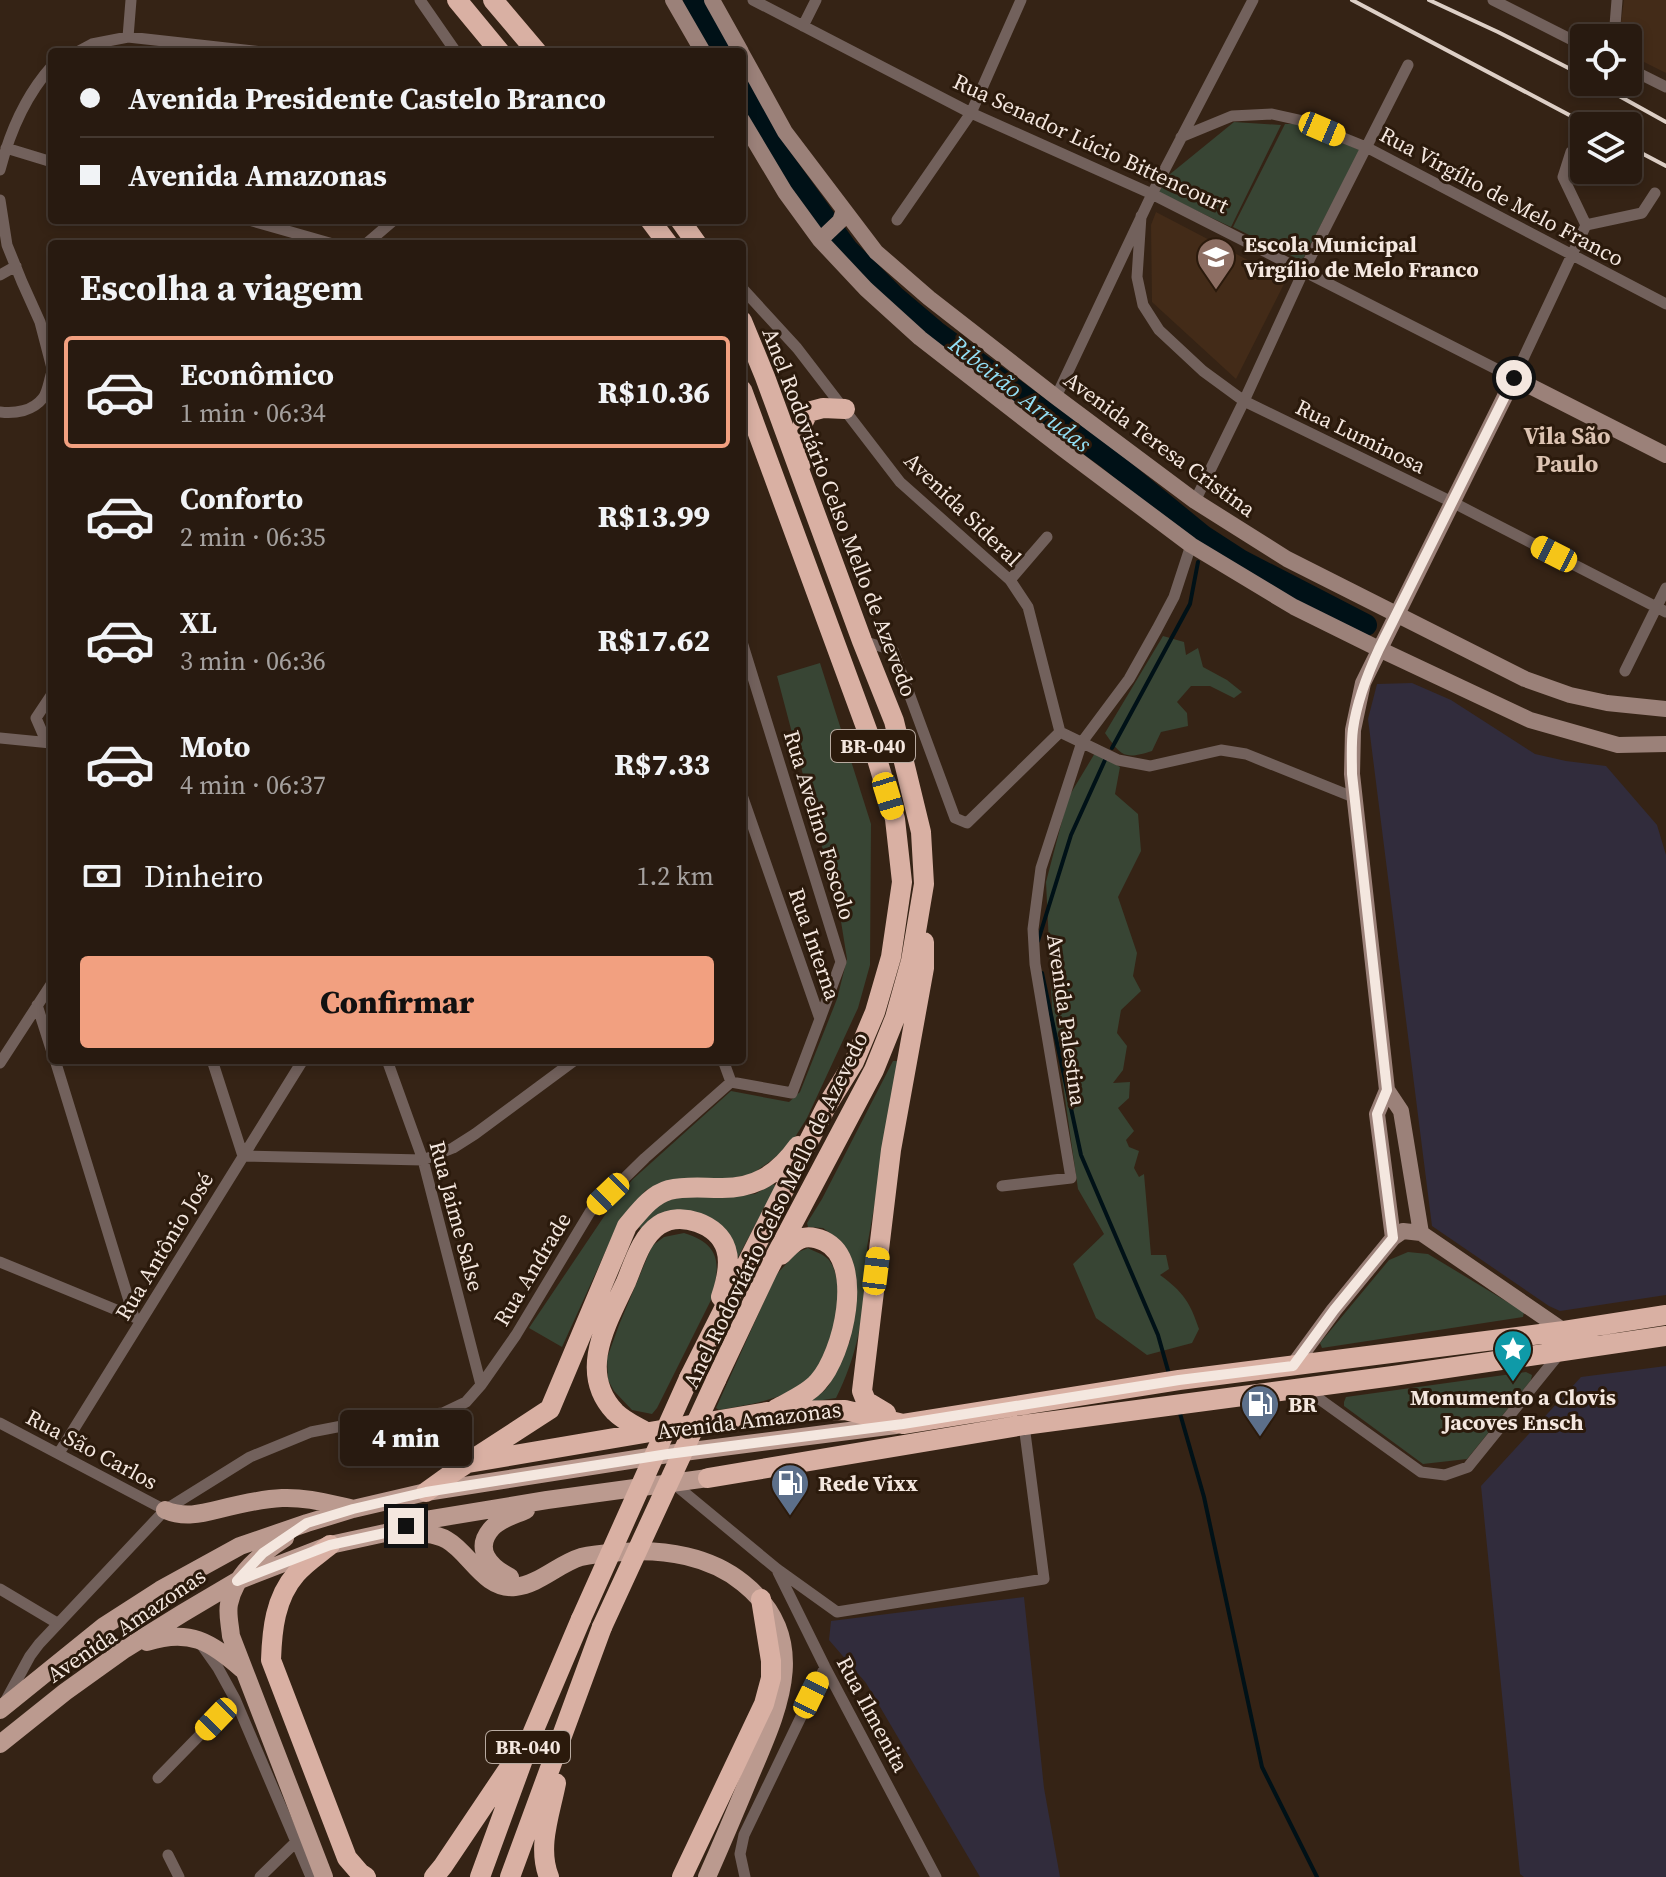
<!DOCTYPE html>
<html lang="pt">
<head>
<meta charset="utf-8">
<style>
	body { margin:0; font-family:"Source Serif 4",serif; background:#34271e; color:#f1f3f6; height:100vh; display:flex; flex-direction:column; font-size:30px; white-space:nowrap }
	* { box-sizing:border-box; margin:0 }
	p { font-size:26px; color:#a5a19f }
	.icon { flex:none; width:44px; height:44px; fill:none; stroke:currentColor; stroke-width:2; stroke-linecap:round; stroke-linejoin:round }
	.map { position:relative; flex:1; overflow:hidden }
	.side { position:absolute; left:48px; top:240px; width:698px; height:824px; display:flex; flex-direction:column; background:#281a10; border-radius:8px; box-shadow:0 4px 12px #0003,0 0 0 2px #443830 }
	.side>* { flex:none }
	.hud { position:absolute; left:48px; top:48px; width:698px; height:176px; border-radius:8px; box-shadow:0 4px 12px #0003,0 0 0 2px #443830; display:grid; align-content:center; height:176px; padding:0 32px; background:#281a10 }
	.fabs { position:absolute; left:1570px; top:24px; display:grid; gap:16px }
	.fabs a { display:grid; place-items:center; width:72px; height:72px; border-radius:8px; background:#281a10; box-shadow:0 4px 12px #0003,0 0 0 2px #443830; font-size:40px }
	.end { position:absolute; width:36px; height:36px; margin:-18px; border:10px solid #f4e7df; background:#111; box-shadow:0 0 0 4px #111 }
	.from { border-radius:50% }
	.bubble { position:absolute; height:56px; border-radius:8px; background:#281a10; box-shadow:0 4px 12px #0003,0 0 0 2px #443830; font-size:26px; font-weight:800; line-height:56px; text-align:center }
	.car { position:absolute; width:24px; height:48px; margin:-24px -12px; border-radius:10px; box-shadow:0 0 6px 2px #0007; background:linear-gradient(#f5c518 24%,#345 0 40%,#f5c518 0 76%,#345 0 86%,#f5c518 0) }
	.hud b { display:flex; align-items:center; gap:28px; height:76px; font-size:30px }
	.hud b+b { border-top:2px solid #443830 }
	.hud i { width:20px; height:20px; background:#f1f3f6 }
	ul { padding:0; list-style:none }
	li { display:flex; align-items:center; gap:24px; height:112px; margin:0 16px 12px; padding:0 16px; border:4px solid transparent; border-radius:8px }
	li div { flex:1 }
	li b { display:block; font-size:30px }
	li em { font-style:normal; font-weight:800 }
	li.current { border-color:#f2a080 }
	li>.icon { width:72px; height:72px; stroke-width:1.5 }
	h2 { padding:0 32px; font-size:36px; line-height:96px }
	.pay { display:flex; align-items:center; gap:20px; height:88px; padding:0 32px; font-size:30px }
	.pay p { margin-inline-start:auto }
	.button { display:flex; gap:16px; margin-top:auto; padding:16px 32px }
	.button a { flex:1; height:92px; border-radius:8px; background:#f2a080; color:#111; font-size:32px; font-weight:800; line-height:92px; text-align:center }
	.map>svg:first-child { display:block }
	.industrial { fill:#312c3c }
	.built { fill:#432b18 }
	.green { fill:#384534 }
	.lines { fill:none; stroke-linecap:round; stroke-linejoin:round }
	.stream { stroke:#001117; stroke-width:4 }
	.river { stroke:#001117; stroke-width:22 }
	.street { stroke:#72615c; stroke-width:11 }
	.secondary { stroke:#9b8179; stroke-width:16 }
	.primary { stroke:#bb9a8f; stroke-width:18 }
	.highway { stroke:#d9b0a3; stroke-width:20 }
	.rail { stroke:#ddcfc6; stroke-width:4 }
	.highway-bridge { stroke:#d9b0a3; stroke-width:20 }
	.route { stroke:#f4e7df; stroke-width:10 }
	.labels { text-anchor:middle; stroke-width:6; stroke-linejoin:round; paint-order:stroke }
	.shield { fill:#2b1a0c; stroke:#b8aaa0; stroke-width:2 }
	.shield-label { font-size:20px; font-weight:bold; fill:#f4e7df }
	.street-label { font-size:22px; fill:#f4e7df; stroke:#2b1a0c }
	.poi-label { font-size:22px; font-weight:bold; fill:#f4e7df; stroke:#2b1a0c; text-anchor:start }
	.water-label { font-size:24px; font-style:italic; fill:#93dff5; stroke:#2b1a0c }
	.neighbourhood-label { font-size:24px; font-weight:bold; fill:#dcc3b2; stroke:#2b1a0c }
</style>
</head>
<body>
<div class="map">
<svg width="1666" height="1877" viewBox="0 0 1666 1877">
	<rect width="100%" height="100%" fill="#352315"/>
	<path class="industrial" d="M1412 683 1451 700 1535 754 1566 761 1606 766 1657 825 1666 855V1295L1560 1311 1549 1306 1432 1226 1368 719 1377 684Z
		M1666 1366V1877H1524L1520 1874 1481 1486 1581 1377Z
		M1024 1597 1044 1788 1060 1877H980L866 1683 829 1640 831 1621Z"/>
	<path class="built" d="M1624 0H1666V73L1628 54V38H1619Z
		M1156 212 1286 280 1236 379 1152 302 1151 225Z"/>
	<path class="green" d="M1234 122 1281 125 1231 227 1159 193 1164 179Z
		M1285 124H1295L1360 150 1302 261 1233 227Z
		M1163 636 1184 642 1186 655 1198 648 1203 667 1227 680 1242 692 1234 698 1210 686H1191L1177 702 1187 713 1188 726 1161 732 1152 751C1124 760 1121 756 1105 733Z
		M820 663 871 824 870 965 858 1008 807 1118 792 1142 772 1160 752 1174 727 1179 687 1178 646 1190 619 1222 562 1347 529 1328 605 1215 632 1180 731 1091 789 1102 800 1092 837 999 847 959 840 915 777 676Z
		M1095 753 1120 767 1115 794 1138 814 1141 851 1118 897 1137 953 1133 976 1141 991 1121 1010 1117 1033 1127 1046 1123 1070 1113 1083 1130 1082 1129 1098 1118 1108 1134 1131 1126 1140 1129 1147 1139 1151 1134 1168 1139 1177 1144 1174 1151 1255H1166L1169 1269 1160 1275C1183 1292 1190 1302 1199 1329L1192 1343 1147 1355 1096 1318 1073 1264 1104 1234 1078 1189 1052 1008 1046 882 1068 798Z
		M893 1061H900L867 1247C867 1299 860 1351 836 1398L809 1402 824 1391 829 1385 850 1341 853 1274 852 1263 841 1241 823 1228 808 1227 807 1223 822 1199Z
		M773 1184 776 1186 736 1261 719 1224 641 1229 638 1226 653 1208 676 1196 713 1197 755 1194Z
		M684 1233C723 1245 720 1266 711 1300L657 1408 652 1414 632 1410 614 1391 608 1380 607 1358 619 1325 652 1246 664 1237Z
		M808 1248C815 1252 824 1254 829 1260 850 1288 832 1360 806 1381 781 1401 750 1404 719 1410L716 1408 776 1275 796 1253Z
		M1408 1252 1428 1254 1524 1312 1523 1317 1322 1348 1320 1343 1389 1260Z
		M1526 1372 1532 1375 1531 1380 1467 1459 1423 1464 1344 1406V1402L1346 1397Z"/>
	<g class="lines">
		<path class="stream" d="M1112 748 1190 604 1198 562
			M1038 941 1071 835 1105 760
			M1042 973 1081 1155 1158 1335 1169 1374
			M1179 1410 1204 1497 1262 1767 1317 1877"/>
		<path class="river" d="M694 0 721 52
			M742 91 771 144 847 249 896 298 935 331 1110 460 1203 536 1240 560 1366 625"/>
		<path class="street" d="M420 0 456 52
			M753 0 971 113 1152 194 1514 378 1586 225
			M1493 0 1584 46
			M803 26 816 0
			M128 37 131 0
			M1614 38 1617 0
			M77 52 92 44 128 37 262 52
			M1628 68 1666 87
			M1181 137 1232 116 1272 114 1299 120 1366 147 1666 304
			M6 148 52 162
			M1571 152 1563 177 1586 225
			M0 170C10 131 25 96 52 66
			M0 200 7 245 22 282 40 322 52 368
			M1141 216 1137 277 1143 305 1159 330 1203 371 1244 401 1452 502 1666 612
			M249 220 333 244
			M897 220 971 113 1021 0
			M1586 225 1642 213 1655 193
			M366 244 394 220
			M0 275 16 266
			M742 288 797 348 900 482 1010 580 1028 607 1060 732 1118 760 1150 766 1221 750 1246 754 1353 797
			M1056 397 1152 194 1253 0
			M0 412C15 414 33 411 43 398 48 392 49 380 52 372
			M1195 501 1244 401 1304 270 1408 65
			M1010 580 1047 537
			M862 641 893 650 955 818 967 823 1060 732
			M742 642 841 962 820 1019
			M1625 671 1666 588
			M0 738 51 743
			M46 741 36 718 52 694
			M37 1005 52 1052
			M55 1060 134 1317
			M212 1060 243 1156 423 1160 453 1148 475 1134 575 1060
			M387 1060 423 1160 481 1385
			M723 1060 731 1082
			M0 1063 52 983
			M731 1082 792 1093 820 1019 742 795
			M1002 1186 1071 1178 1035 964 1033 929 1041 868 1082 742 1129 679 1157 629 1174 597 1191 545
			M0 1262 136 1318
			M1304 1388 1421 1472 1445 1475 1468 1467 1560 1353
			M0 1423 165 1510
			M59 1453 303 1060
			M673 1483 777 1569 837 1612 1044 1579 1024 1425
			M778 1572 825 1667 936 1877
			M0 1589 57 1623
			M201 1644 218 1668 235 1699 311 1877
			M5 1702 30 1656 39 1644 165 1510 250 1457 311 1432 373 1420 443 1413 466 1402 481 1385 516 1335 590 1212 645 1158 731 1082
			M158 1778 235 1699
			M168 1855 179 1877
			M260 1877 296 1842
			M745 1877 740 1854 744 1835 825 1667"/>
		<path class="secondary" d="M673 0 703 52
			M712 0 741 52
			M742 54 785 132 876 252 929 298 1056 397 1195 501 1287 559 1525 679 1570 695 1607 703 1666 709
			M742 120 785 192 820 240 866 289 920 338 1063 449 1191 545 1294 607 1379 649 1530 720 1618 745 1666 744
			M820 240 840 221 844 210
			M1387 1090 1401 1111 1421 1233
			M1393 1238 1377 1114 1387 1090 1352 774 1353 730 1363 683 1514 378 1666 455
			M1293 1366 1334 1310 1393 1238 1403 1231 1421 1233 1564 1331"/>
		<path class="primary" d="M165 1510C184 1518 200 1514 220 1509 240 1504 261 1499 282 1498 305 1497 327 1503 350 1508
			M400 1533C416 1533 433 1532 447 1540 470 1553 484 1590 515 1587 540 1584 558 1564 581 1557 594 1554 610 1553 623 1552 665 1549 710 1556 743 1583 813 1639 778 1710 750 1776 736 1810 722 1843 707 1877
			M285 1538C261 1554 235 1574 229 1604 227 1614 230 1625 231 1636L324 1877
			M510 1577C490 1567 473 1549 492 1528 500 1519 515 1515 526 1510
			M147 1642C190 1628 210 1642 242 1669
			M0 1710 104 1626 160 1590 240 1546 307 1523 353 1509 426 1492 668 1454 896 1425
			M0 1744 65 1692 125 1649 183 1613 237 1581 330 1545 385 1533 426 1520 547 1500 708 1478"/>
		<path class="highway" d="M457 0 500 52
			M493 0 537 52
			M650 220 668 244
			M680 220 697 244
			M801 464 803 423 808 412 823 408 845 409
			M689 1378 826 1107 854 1062 875 1012 891 957 902 882 895 819 874 749 742 390
			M716 1380 768 1270 874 1070 895 1018 911 961 924 884 921 832 894 721 862 641 765 377 742 321
			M776 1409C790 1401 808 1394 818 1382 843 1355 866 1261 824 1241 803 1232 795 1240 781 1255
			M886 1413 866 1401 862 1391 891 1150 924 968V942
			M646 1432C636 1426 624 1421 615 1412 577 1372 607 1323 626 1282 634 1263 641 1237 659 1225 681 1211 718 1224 726 1249 731 1264 726 1282 721 1297
			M468 1463 773 1411 845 1410 903 1424 1179 1380 1564 1331 1666 1315
			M708 1478 1024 1425 1393 1376 1666 1336
			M426 1492 458 1469 550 1409 627 1226C639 1212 651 1195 669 1190 686 1186 703 1188 719 1188 755 1189 778 1174 798 1146
			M330 1545C319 1554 305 1563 296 1574 275 1598 272 1630 271 1660L347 1858 360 1873 366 1877
			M434 1877 443 1866 515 1759
			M480 1877 533 1732 581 1619
			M510 1877 602 1627
			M549 1877C537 1847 550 1814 556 1783
			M682 1877 764 1704 771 1678V1661L761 1599"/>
		<path class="rail" d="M1352 0 1590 126
			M1429 0 1498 32 1584 76
			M1594 82 1666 122
			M1628 146 1666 166"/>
		<path class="highway-bridge" d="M581 1619 689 1378
			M602 1627 716 1380"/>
	</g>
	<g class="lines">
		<path class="route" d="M406 1526 385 1533 330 1545 237 1581 263 1553 307 1523 353 1509 426 1492 668 1454 903 1424 1179 1380 1293 1366 1334 1310 1393 1238 1377 1114 1387 1090 1352 774C1352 760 1351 744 1353 729 1357 701 1367 675 1379 649L1514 378"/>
	</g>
	<defs>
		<symbol id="school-pin" viewBox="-11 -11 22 30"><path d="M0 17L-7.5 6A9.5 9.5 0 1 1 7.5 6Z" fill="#8d6e63" stroke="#2b1a0c"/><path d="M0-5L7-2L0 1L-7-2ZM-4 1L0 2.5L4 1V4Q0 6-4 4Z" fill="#fff"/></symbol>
		<symbol id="sight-pin" viewBox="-11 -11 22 30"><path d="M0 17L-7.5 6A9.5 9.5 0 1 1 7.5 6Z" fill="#0f9aa8" stroke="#2b1a0c"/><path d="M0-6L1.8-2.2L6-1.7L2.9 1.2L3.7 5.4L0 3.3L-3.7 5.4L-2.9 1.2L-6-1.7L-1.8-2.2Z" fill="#fff"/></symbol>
		<symbol id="fuel-pin" viewBox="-11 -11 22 30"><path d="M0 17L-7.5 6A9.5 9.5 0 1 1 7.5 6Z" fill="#5c6f8a" stroke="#2b1a0c"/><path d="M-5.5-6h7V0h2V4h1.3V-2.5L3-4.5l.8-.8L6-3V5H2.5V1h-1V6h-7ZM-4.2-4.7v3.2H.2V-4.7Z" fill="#fff"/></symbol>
	</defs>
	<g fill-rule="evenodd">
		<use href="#school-pin" x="1194" y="235" width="44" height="60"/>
		<use href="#sight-pin" x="1491" y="1327" width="44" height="60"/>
		<use href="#fuel-pin" x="1238" y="1382" width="44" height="60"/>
		<use href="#fuel-pin" x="768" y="1461" width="44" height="60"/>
	</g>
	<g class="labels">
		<g class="shield">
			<rect x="831" y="730" width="84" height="32" rx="6"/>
			<rect x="486" y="1731" width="84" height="32" rx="6"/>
		</g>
		<g class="shield-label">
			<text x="873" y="753">BR-040</text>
			<text x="528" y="1754">BR-040</text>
		</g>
		<g class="street-label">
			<text transform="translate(1091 143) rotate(25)" y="8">Rua Senador Lúcio Bittencourt</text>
			<text transform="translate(1502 196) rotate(28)" y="8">Rua Virgílio de Melo Franco</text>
			<text transform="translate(1361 436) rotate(26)" y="8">Rua Luminosa</text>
			<text transform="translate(1160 444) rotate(36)" y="8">Avenida Teresa Cristina</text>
			<text transform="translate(963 509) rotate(44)" y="8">Avenida Sideral</text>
			<text transform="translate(840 512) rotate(69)" y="8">Anel Rodoviário Celso Mello de Azevedo</text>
			<text transform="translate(820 825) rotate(73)" y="8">Rua Avelino Foscolo</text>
			<text transform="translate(815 944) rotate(71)" y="8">Rua Interna</text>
			<text transform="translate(1067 1020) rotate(82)" y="8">Avenida Palestina</text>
			<text transform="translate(775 1210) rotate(-64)" y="8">Anel Rodoviário Celso Mello de Azevedo</text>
			<text transform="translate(457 1216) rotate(75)" y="8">Rua Jaime Salse</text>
			<text transform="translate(164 1246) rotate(-59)" y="8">Rua Antônio José</text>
			<text transform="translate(532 1269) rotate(-59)" y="8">Rua Andrade</text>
			<text transform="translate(749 1420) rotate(-7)" y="8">Avenida Amazonas</text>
			<text transform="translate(92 1449) rotate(28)" y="8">Rua São Carlos</text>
			<text transform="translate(126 1625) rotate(-34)" y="8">Avenida Amazonas</text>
			<text transform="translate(873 1714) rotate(62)" y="8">Rua Ilmenita</text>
		</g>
		<g class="poi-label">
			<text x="1244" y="252">Escola Municipal<tspan x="1244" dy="25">Virgílio de Melo Franco</tspan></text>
			<text x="1513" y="1405" text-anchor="middle">Monumento a Clovis<tspan x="1513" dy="25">Jacoves Ensch</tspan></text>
			<text x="1288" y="1412">BR</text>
			<text x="818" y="1491">Rede Vixx</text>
		</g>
		<g class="water-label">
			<text transform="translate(1020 394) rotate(38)" y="8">Ribeirão Arrudas</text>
		</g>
		<g class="neighbourhood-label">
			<text x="1567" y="444">Vila São<tspan x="1567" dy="28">Paulo</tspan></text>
		</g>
	</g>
</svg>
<div class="fabs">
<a><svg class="icon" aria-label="locate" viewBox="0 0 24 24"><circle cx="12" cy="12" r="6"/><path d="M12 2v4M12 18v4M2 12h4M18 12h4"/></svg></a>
<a><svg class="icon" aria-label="layers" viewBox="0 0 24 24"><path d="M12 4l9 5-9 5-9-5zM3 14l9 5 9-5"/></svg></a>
</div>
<i class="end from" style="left:1514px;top:378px"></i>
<i class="end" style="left:406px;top:1526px"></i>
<div class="bubble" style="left:340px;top:1410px;width:132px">4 min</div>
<i class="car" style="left:1322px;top:129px;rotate:113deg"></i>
<i class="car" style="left:1554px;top:554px;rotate:297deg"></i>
<i class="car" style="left:888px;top:796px;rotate:163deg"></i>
<i class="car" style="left:608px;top:1194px;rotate:226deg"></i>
<i class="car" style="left:876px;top:1271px;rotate:7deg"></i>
<i class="car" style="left:811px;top:1695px;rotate:26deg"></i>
<i class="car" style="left:216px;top:1719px;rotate:224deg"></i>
<div class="hud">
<b><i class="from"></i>Avenida Presidente Castelo Branco</b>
<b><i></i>Avenida Amazonas</b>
</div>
<section class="side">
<h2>Escolha a viagem</h2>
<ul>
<li class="current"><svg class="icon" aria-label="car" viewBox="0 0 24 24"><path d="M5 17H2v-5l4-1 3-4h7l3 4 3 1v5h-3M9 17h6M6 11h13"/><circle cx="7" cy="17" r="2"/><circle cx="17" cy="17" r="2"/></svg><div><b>Econômico</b><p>1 min · 06:34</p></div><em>R$10.36</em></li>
<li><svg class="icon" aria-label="car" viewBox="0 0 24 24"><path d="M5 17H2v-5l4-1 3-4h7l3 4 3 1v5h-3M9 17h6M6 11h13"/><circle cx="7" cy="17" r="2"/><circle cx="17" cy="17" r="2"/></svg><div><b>Conforto</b><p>2 min · 06:35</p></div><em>R$13.99</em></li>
<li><svg class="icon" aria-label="car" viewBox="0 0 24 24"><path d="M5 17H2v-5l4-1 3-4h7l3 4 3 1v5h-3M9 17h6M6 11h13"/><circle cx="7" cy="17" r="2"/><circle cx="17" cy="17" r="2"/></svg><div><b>XL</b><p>3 min · 06:36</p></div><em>R$17.62</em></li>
<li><svg class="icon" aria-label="car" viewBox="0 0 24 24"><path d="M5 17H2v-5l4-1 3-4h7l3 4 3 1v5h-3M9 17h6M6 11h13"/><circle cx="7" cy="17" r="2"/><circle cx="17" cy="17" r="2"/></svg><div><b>Moto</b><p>4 min · 06:37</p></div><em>R$7.33</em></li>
</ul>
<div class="pay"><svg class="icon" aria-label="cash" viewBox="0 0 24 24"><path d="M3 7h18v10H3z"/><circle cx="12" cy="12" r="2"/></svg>Dinheiro<p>1.2 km</p></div>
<div class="button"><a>Confirmar</a></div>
</section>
</div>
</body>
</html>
